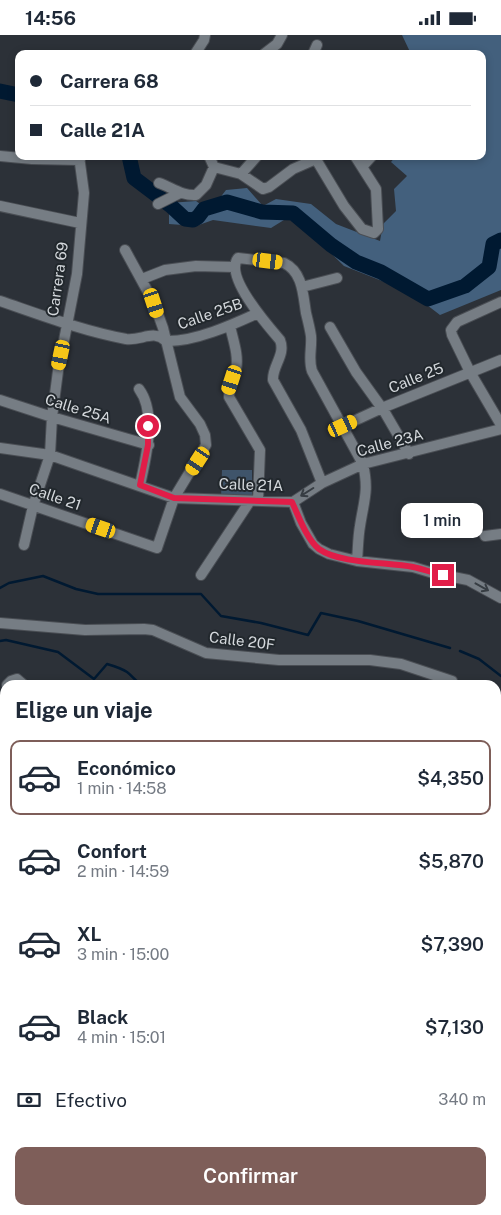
<!DOCTYPE html>
<html lang="es">
<head>
<meta charset="utf-8">
<style>
	body { margin:0; font-family:"Public Sans",sans-serif; background:#f2f2f3; color:#1f2937; height:100vh; display:flex; flex-direction:column; font-size:19px; white-space:nowrap }
	* { box-sizing:border-box; margin:0 }
	p { font-size:16px; color:#747a83 }
	.icon { flex:none; width:28px; height:28px; fill:none; stroke:currentColor; stroke-width:2; stroke-linecap:round; stroke-linejoin:round }
	.map { position:relative; flex:1; overflow:hidden }
	.details { position:absolute; left:0px; top:645px; width:501px; height:535px; display:flex; flex-direction:column; background:#fff; border-radius:15px 15px 0 0; box-shadow:0 2px 8px #0003 }
	.details>* { flex:none }
	.guide { position:absolute; left:15px; top:15px; width:471px; height:110px; border-radius:10px; box-shadow:0 2px 8px #0003; display:grid; align-content:center; height:110px; padding:0 15px; background:#fff }
	.end { position:absolute; width:22px; height:22px; margin:-11px; border:6px solid #e11d48; background:#fff; box-shadow:0 0 0 2px #fff }
	.from { border-radius:50% }
	.bubble { position:absolute; height:35px; border-radius:10px; background:#fff; box-shadow:0 2px 8px #0003; font-size:16px; font-weight:600; line-height:35px; text-align:center }
	.car { position:absolute; width:15px; height:30px; margin:-15px -8px; border-radius:6px; box-shadow:0 0 4px 1px #0007; background:linear-gradient(#f5c518 24%,#345 0 40%,#f5c518 0 76%,#345 0 86%,#f5c518 0) }
	.guide b { display:flex; align-items:center; gap:18px; height:48px; font-size:19px }
	.guide b+b { border-top:1px solid #e0e1e3 }
	.guide i { width:12px; height:12px; background:#1f2937 }
	ul { padding:0; list-style:none }
	li { display:flex; align-items:center; gap:15px; height:75px; margin:0 10px 8px; padding:0 5px; border:2px solid transparent; border-radius:10px }
	li div { flex:1 }
	li b { display:block; font-size:19px }
	li em { font-style:normal; font-weight:600 }
	li.active { border-color:#7e5e59 }
	li>.icon { width:45px; height:45px; stroke-width:1.5 }
	h2 { padding:0 15px; font-size:22px; line-height:60px }
	.pay { display:flex; align-items:center; gap:12px; height:55px; padding:0 15px; font-size:19px }
	.pay p { margin-inline-start:auto }
	.cta { display:flex; gap:10px; margin-top:auto; padding:10px 15px }
	.cta a { flex:1; height:58px; border-radius:10px; background:#7e5e59; color:#fff; font-size:20px; font-weight:600; line-height:58px; text-align:center }
	.status { display:flex; justify-content:space-between; align-items:center; height:35px; padding:0 25px; background:#fff; direction:ltr }
	.status svg { height:14px; fill:currentColor }
	.map>svg:first-child { display:block }
	.green { fill:#3f546a }
	.forest { fill:#43607d }
	.lines { fill:none; stroke-linecap:round; stroke-linejoin:round }
	.stream { stroke:#001931; stroke-width:2.5 }
	.river { stroke:#001931; stroke-width:15 }
	.minor-casing { stroke:#4a4e54; stroke-width:12 }
	.minor { stroke:#767d84; stroke-width:10 }
	.oneway { stroke:#373d43 }
	.route { stroke:#e11d48; stroke-width:6 }
	.labels { text-anchor:middle; stroke-width:4; stroke-linejoin:round; paint-order:stroke }
	.street-label { font-size:15px; fill:#d4d8dc; stroke:#22282d }
</style>
</head>
<body>
<div class="status"><b>14:56</b><svg viewBox="0 0 49 12"><path d="M0 12V9h3v3zM5 12V6h3v6zM10 12V3h3v9zM15 12V0h3v12zM26 1h20v11H26zM47 4h2v5h-2z"/></svg></div>
<div class="map">
<svg width="501" height="1180" viewBox="0 0 501 1180">
	<rect width="100%" height="100%" fill="#2c3138"/>
	<path class="green" d="M222 435H252V464L221 463Z"/>
	<path class="forest" d="M402 0H501V255L440 280 410 257 344 231 292 180 271 193 213 185 196 191 169 189V168L196 166 210 176 226 155 247 153 263 171 276 164 311 169 336 189 380 206 383 189 396 176 394 154 407 141 391 127 396 121H482V19H411Z"/>
	<g class="lines">
		<path class="stream" d="M0 553 9 548 43 541 76 554 98 559H201L221 581 261 588 308 600 321 578 358 586 450 613
			M0 606 6 605 58 617 94 644 107 629C114 631 121 633 127 637 134 642 136 648 144 650
			M460 616 479 624 501 641
			M496 681H501"/>
		<path class="river" d="M0 56 19 60
			M129 121 134 143 171 171 185 184 193 185 198 182 204 174 227 167 262 177 293 178 331 210 356 227 381 237 428 264 465 251 489 232 493 209 501 205"/>
		<defs>
			<path id="minor" d="M195 19 204 5 205 0
				M264 19 277 9 282 0
				M313 19 317 10
				M0 121 32 124 80 125
				M209 121 214 132 241 139 263 154 269 152 293 134 316 124
				M314 121 344 171 362 194 374 198 378 194 376 154 355 121
				M362 132 372 121
				M241 139 257 121
				M159 148C171 152 182 161 196 160L206 150 214 132
				M158 169 180 158
				M0 171 80 188
				M142 244 165 235 196 231 234 232
				M302 252 337 243
				M0 266C41 280 83 296 126 304 142 306 153 294 166 306 194 307 232 290 258 278
				M501 267 457 287 451 295 452 300 470 337 501 390
				M230 291C233 305 239 320 236 335 234 344 229 352 229 362L260 415 258 466
				M330 292 356 337 384 376 409 419
				M139 354C157 378 146 423 140 450
				M0 365 52 382 149 410
				M343 391 382 373 501 325
				M0 413 50 420 174 463 293 467
				M322 448 301 395 273 345C272 331 286 320 280 305 268 291 224 241 238 223L284 228C303 237 303 260 306 278 308 286 310 294 311 301 312 314 308 324 312 336L363 429C369 456 364 465 360 491 358 502 358 514 357 526
				M0 459 157 513 174 463 206 410 205 400 200 389 180 362 163 293 154 268 125 215
				M293 467 301 488 313 509 319 514 329 519 357 526 413 532 433 538 468 545 501 563
				M293 467 322 448 363 429 501 394
				M485 501 501 499
				M24 510 33 471 50 420 52 382 58 336 77 239 84 158 79 121
				M201 540 250 466
				M0 588 85 595 144 594 153 595 206 618 279 625H370L401 629 452 646V650
				M7 650 11 646 17 644 24 650
				M496 707H501
				M0 733 5 727
				M496 742H501
				M496 777H501
				M0 808 5 807
				M496 822H501
				M0 857 5 856
				M496 862 501 863
				M0 901 5 900
				M496 945 498 954
				M0 961H5
				M0 986 5 972
				M496 1025 501 1039
				M0 1040 5 1039
				M496 1095 501 1090
				M0 1101 5 1100
				M496 1122 501 1101
				M72 1180 75 1175
				M322 1180 324 1175
				M380 1180 382 1175
				M431 1180 432 1175
				M483 1180 484 1175"/>
		</defs>
		<use href="#minor" class="minor-casing"/>
		<use href="#minor" class="minor"/>
	</g>
	<defs><path id="oneway-shaft" d="M-6 0H5M1.5-3L5.5 0L1.5 3" fill="none" stroke-width="1.6" stroke-linecap="round" stroke-linejoin="round" transform="scale(1.25)"/></defs>
	<g class="oneway">
		<use href="#oneway-shaft" transform="translate(307 457) rotate(148)"/>
		<use href="#oneway-shaft" transform="translate(482 552) rotate(29)"/>
	</g>
	<g class="lines">
		<path class="route" d="M148 391V410L140 450 174 463 292 467C298 480 307 505 319 514 340 529 388 527 413 532 423 534 433 538 443 540"/>
	</g>
	<g class="labels">
		<g class="street-label">
			<text transform="translate(58 244) rotate(-82)" y="5">Carrera 69</text>
			<text transform="translate(210 279) rotate(-19)" y="5">Calle 25B</text>
			<text transform="translate(416 343) rotate(-22)" y="5">Calle 25</text>
			<text transform="translate(78 374) rotate(17)" y="5">Calle 25A</text>
			<text transform="translate(390 408) rotate(-15)" y="5">Calle 23A</text>
			<text transform="translate(251 450) rotate(2)" y="5">Calle 21A</text>
			<text transform="translate(55 462) rotate(19)" y="5">Calle 21</text>
			<text transform="translate(242 606) rotate(7)" y="5">Calle 20F</text>
		</g>
	</g>
</svg>
<i class="end from" style="left:148px;top:391px"></i>
<i class="end" style="left:443px;top:540px"></i>
<div class="bubble" style="left:401px;top:468px;width:82px">1 min</div>
<i class="car" style="left:268px;top:226px;rotate:97deg"></i>
<i class="car" style="left:154px;top:268px;rotate:162deg"></i>
<i class="car" style="left:61px;top:320px;rotate:192deg"></i>
<i class="car" style="left:232px;top:345px;rotate:198deg"></i>
<i class="car" style="left:343px;top:391px;rotate:65deg"></i>
<i class="car" style="left:198px;top:426px;rotate:213deg"></i>
<i class="car" style="left:101px;top:493px;rotate:289deg"></i>
<div class="guide">
<b><i class="from"></i>Carrera 68</b>
<b><i></i>Calle 21A</b>
</div>
<section class="details">
<h2>Elige un viaje</h2>
<ul>
<li class="active"><svg class="icon" aria-label="car" viewBox="0 0 24 24"><path d="M5 17H2v-5l4-1 3-4h7l3 4 3 1v5h-3M9 17h6M6 11h13"/><circle cx="7" cy="17" r="2"/><circle cx="17" cy="17" r="2"/></svg><div><b>Económico</b><p>1 min · 14:58</p></div><em>$4,350</em></li>
<li><svg class="icon" aria-label="car" viewBox="0 0 24 24"><path d="M5 17H2v-5l4-1 3-4h7l3 4 3 1v5h-3M9 17h6M6 11h13"/><circle cx="7" cy="17" r="2"/><circle cx="17" cy="17" r="2"/></svg><div><b>Confort</b><p>2 min · 14:59</p></div><em>$5,870</em></li>
<li><svg class="icon" aria-label="car" viewBox="0 0 24 24"><path d="M5 17H2v-5l4-1 3-4h7l3 4 3 1v5h-3M9 17h6M6 11h13"/><circle cx="7" cy="17" r="2"/><circle cx="17" cy="17" r="2"/></svg><div><b>XL</b><p>3 min · 15:00</p></div><em>$7,390</em></li>
<li><svg class="icon" aria-label="car" viewBox="0 0 24 24"><path d="M5 17H2v-5l4-1 3-4h7l3 4 3 1v5h-3M9 17h6M6 11h13"/><circle cx="7" cy="17" r="2"/><circle cx="17" cy="17" r="2"/></svg><div><b>Black</b><p>4 min · 15:01</p></div><em>$7,130</em></li>
</ul>
<div class="pay"><svg class="icon" aria-label="cash" viewBox="0 0 24 24"><path d="M3 7h18v10H3z"/><circle cx="12" cy="12" r="2"/></svg>Efectivo<p>340 m</p></div>
<div class="cta"><a>Confirmar</a></div>
</section>
</div>
</body>
</html>
